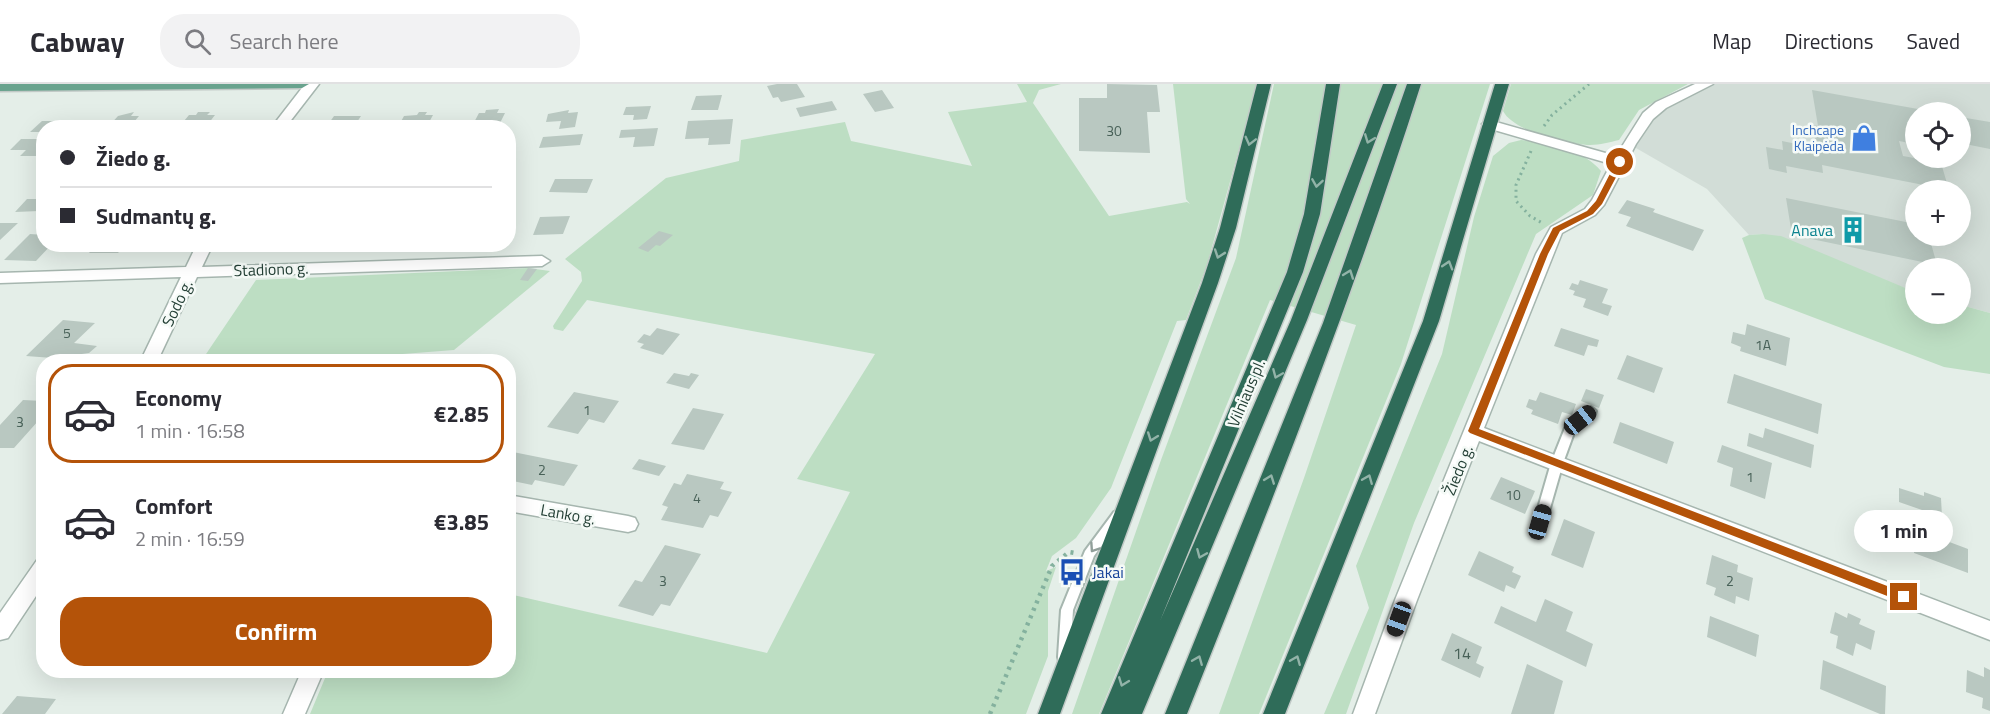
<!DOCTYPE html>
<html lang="en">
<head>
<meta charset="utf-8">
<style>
	body { margin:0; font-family:"Titillium Web",sans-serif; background:#f2f2f3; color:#2b2b33; height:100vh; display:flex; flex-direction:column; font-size:22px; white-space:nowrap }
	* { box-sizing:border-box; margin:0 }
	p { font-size:20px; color:#7c7c81 }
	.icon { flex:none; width:33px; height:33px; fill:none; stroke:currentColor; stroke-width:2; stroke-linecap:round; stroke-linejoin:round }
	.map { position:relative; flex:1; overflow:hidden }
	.drawer { position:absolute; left:36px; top:270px; width:480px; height:324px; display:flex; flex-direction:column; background:#fff; border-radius:24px; box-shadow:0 6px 24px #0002 }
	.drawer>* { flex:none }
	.banner { position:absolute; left:36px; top:36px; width:480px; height:132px; border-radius:24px; box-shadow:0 6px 24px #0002; display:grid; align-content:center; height:132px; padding:0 24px; background:#fff }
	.tools { position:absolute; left:1905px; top:18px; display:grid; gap:12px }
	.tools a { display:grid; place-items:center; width:66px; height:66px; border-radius:50%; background:#fff; box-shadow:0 6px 24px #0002; font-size:30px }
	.end { position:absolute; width:27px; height:27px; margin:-14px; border:8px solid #b45309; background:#fff; box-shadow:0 0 0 3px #fff }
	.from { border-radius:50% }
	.bubble { position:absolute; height:42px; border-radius:21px; background:#fff; box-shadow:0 6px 24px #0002; font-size:20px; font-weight:700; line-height:42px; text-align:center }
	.car { position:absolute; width:18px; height:36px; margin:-18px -9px; border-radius:8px; box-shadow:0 0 4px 2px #0007; background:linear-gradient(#222 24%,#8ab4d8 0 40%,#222 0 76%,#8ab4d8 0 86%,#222 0) }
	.banner b { display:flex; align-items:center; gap:21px; height:57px; font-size:22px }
	.banner b+b { border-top:2px solid #e1e1e2 }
	.banner i { width:15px; height:15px; background:#2b2b33 }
	ul { padding:10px 0 0; list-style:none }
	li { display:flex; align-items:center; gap:18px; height:99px; margin:0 12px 9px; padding:0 12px; border:3px solid transparent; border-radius:24px }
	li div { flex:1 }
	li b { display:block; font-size:22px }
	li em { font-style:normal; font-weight:700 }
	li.current { border-color:#b45309 }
	li>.icon { width:54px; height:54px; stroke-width:1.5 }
	.action { display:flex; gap:12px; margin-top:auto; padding:12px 24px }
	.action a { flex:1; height:69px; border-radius:24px; background:#b45309; color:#fff; font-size:24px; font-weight:700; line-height:69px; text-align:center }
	header { display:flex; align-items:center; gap:36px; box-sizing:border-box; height:84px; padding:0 30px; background:#fff; border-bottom:2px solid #e1e1e2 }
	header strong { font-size:28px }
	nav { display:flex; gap:33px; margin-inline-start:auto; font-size:21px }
	.search { width:420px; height:54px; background:#f2f2f3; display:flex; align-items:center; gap:15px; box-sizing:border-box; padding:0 21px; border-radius:24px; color:#7c7c81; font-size:22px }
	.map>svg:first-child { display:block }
	.built { fill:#d2ddd7; fill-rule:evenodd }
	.green { fill:#bddec3 }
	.building { fill:#b9c8c1 }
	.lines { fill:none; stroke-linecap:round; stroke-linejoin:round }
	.lane-casing { stroke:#a6b6af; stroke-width:4 }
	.street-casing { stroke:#a6b6af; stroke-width:3 }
	.primary-casing { stroke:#c1c9c6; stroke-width:3 }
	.highway-casing { stroke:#c1c9c6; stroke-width:3 }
	.path-far1 { stroke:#84b19e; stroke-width:3; stroke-dasharray:2 4; stroke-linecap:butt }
	.path { stroke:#84b19e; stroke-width:4.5; stroke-dasharray:3 5; stroke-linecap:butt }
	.lane { fill:#fff; fill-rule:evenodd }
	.street { fill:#fff; fill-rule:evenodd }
	.primary { fill:#69a38e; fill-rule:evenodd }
	.highway { fill:#2f6c59; fill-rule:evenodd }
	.oneway { stroke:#92b3a8 }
	.oneway2 { stroke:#919f9a }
	.route { fill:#b45309 }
	.labels { text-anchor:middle; stroke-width:5; stroke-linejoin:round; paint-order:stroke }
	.far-shop-label { font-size:14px; fill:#366cbe; stroke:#f5faf7; text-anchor:end }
	.number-label { font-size:14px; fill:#486158 }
	.culture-label { font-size:16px; fill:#0d838f; stroke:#f5faf7; text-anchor:end }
	.street-label { font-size:16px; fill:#233f35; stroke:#f5faf7 }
	.transit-label { font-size:16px; fill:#164399; stroke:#f5faf7; text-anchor:start }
	.near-number-label { font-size:16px; fill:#486158 }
</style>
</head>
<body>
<header>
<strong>Cabway</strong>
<div class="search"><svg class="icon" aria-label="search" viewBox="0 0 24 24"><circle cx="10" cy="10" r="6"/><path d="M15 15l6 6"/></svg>Search here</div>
<nav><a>Map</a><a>Directions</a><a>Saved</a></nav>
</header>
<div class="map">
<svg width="1990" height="630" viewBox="0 0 1990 630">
	<rect width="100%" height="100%" fill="#e4eee8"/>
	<path class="built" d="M1706 0H1990V229L1961 221 1960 184H1916L1915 208 1763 150 1749 151 1707 105 1629 60 1648 32ZM1916 28H1960V74H1916ZM1916 106H1960V152H1916Z"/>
	<path class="green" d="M1017 0H1061L1039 6 1033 19 1109 132 1187 118 1190 120 1186 115 1173 0H1257L1207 181 1186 236 1177 237 1111 404 1076 454 1052 472 1046 487 1056 483 1048 507V572L1026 630H310L328 587 508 586 509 510 767 569 850 408 797 395 875 270 587 216 563 247 554 245 553 242 582 197 581 188 565 175 666 94 739 77 741 56 845 38 851 57 972 82 948 28 1027 18Z
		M1274 0H1490L1401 280 1259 630H1219L1304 394 1356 241 1270 216 1099 630H1072L1161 376 1236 174Z
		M1511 0H1688L1639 26 1619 56C1610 58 1600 61 1590 61 1568 60 1514 48 1503 27Z
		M1521 56C1548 58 1584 66 1601 87L1593 111 1536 150 1414 439 1346 630H1324L1369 524 1356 482 1442 270 1474 133 1493 72 1509 59Z
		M1763 150 1781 152 1915 208 1916 230H1960L1961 221 1990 229V290L1944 283 1765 215 1742 154 1749 151Z
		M528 184 550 187 454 266 377 272 204 273 256 196Z"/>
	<path class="building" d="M777 0H797L805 13 781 18 778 13 773 14 767 2Z
		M1107 0 1157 1 1160 28H1147L1150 69 1079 67V14H1107Z
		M882 6 894 24 875 28 863 10Z
		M1812 6 1929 27 1916 28V51L1912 50 1915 60 1899 57 1903 72 1941 79 1949 106 1822 81 1823 89 1786 82 1787 89 1769 85 1766 63 1783 66 1782 57 1816 64 1813 41 1818 42Z
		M722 11 718 26H691L696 12Z
		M832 17 837 26 800 33 796 24Z
		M651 22 647 35 633 36 634 31H623L626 23Z
		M499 25 497 29H505L498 43 471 44 479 29H485L486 26Z
		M569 26 568 29 578 28 575 43 559 45 561 37 546 38 548 30Z
		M134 28 131 32H139L129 44 108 43 118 32Z
		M198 28H210L207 31H215L205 44 179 43 189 31H196Z
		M419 28H427L425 31H433L426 44 399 41 404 32 417 31Z
		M334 32H361L353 44 327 42Z
		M1960 33 1990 38V65L1960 59Z
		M733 35 730 60 708 61 709 54 685 55 688 37Z
		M42 37H64L57 44H44V48H30Z
		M658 44 654 62 633 63 635 53 619 54 621 46Z
		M583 50 580 61 539 64 543 53Z
		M21 55H44V65L37 72H20L26 66H10Z
		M555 95H593L587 109 549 108Z
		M1786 114 1916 140V152H1929L1937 181 1792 151Z
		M27 115H44V123L39 127 15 128Z
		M1627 116 1655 125 1653 128 1704 146 1693 167 1626 142 1631 133 1618 129Z
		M570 132 563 150 533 151 540 133Z
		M0 139H18L0 156Z
		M659 147 673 151 660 162 656 161 648 168 638 164Z
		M30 150 44 151V160H52L36 177 4 176Z
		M96 160H126L118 169H89Z
		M268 160H305L303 163 266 164Z
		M339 160H371L368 165H336Z
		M528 184 537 185 528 197 520 196Z
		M1580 196 1608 205 1602 219 1612 222 1608 232 1583 223 1586 215 1573 211 1575 207 1569 205 1572 199 1578 201Z
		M63 236 95 239 74 259 97 262 89 269 53 274 26 272Z
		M1747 240 1790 254 1786 282 1740 267 1741 263 1731 259 1733 248 1745 251Z
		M657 244 680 250 663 271 640 264 644 260 637 258 644 250 650 252Z
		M1561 244 1599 256 1597 263 1588 261 1584 272 1554 262Z
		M1627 271 1663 284 1654 309 1617 295Z
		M674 289 689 292 691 289 699 291 689 305 666 299Z
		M1734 290 1822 320 1818 350 1727 319Z
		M1586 305 1604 311 1599 324 1581 317Z
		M574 308 619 317 604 339 589 335 578 350 547 343Z
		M1540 308 1576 320 1572 331 1562 328 1558 340 1531 330 1533 326 1526 323 1529 315 1536 317Z
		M23 316 44 317V336H39L14 364H0V341Z
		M693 324 724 330 704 366 671 360Z
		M1620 338 1674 358 1667 380 1613 359Z
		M1765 344 1814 361 1811 384 1747 362 1749 349 1763 354Z
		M1722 361 1772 379 1765 415 1730 402 1733 384 1717 378Z
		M508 367 578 381 564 402 535 396 532 401 508 396Z
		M639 375 666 382 659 392 632 385Z
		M687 390 724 398 720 405 732 408 718 433 710 431 703 444 661 436 668 423 662 421 674 399 681 401Z
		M1501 393 1535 407 1525 430 1490 415Z
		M1899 404 1924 412V408L1941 414 1942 433 1899 418Z
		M1564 435 1595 448 1583 484 1551 471Z
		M1915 445 1968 465V489L1914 469Z
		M665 461 701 470 670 522 661 520 653 532 618 522 635 496 642 498Z
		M1479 467 1514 483 1512 488 1521 492 1515 505 1506 501 1504 508 1468 491Z
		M1712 471 1738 481 1737 488 1753 494 1749 517 1736 512 1735 520 1714 511 1716 504 1706 500Z
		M1545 515 1573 528 1566 547 1593 560 1586 583 1494 539 1501 522 1536 538Z
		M1835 528 1847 534 1848 529 1861 535 1859 540 1875 547 1871 566 1856 559 1853 572 1836 564 1838 552 1830 549Z
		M1710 532 1759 551 1756 573 1707 553Z
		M1452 549 1482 563 1476 579 1484 583 1480 594 1441 576Z
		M1823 576 1886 602 1885 630H1880L1820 605Z
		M1527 580 1563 597 1554 630H1511Z
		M1984 583 1990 586V627L1982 624 1983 614 1966 608 1967 586 1984 593Z
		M17 612 56 615 45 630H2Z"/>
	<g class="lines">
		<defs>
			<path id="lane" d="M1591 323 1596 327 1595 330 1575 346 1563 379 1546 438 1544 441 1540 443 1536 441 1534 438 1551 379 1565 344 1587 324Z
				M1118 426 1122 428 1124 431 1094 472 1073 526 1070 573 1069 577 1064 579 1059 577 1058 573 1061 526 1085 467 1114 428Z"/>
			<path id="street" d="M305 0H319L285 44H271Z
				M1695 0H1713L1666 24 1653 35 1636 60 1604 121 1595 131 1562 149 1484 344 1990 537V556L1479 357 1417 516 1375 630H1353L1395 516 1536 170 1551 143 1585 125 1592 116 1611 80 1484 43 1482 40 1489 36 1616 72 1643 29 1656 18Z
				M197 160H213L202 183 542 172 550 177 542 182 197 193 157 278H140L181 193 0 199V189L186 183Z
				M508 411 628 432 635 434 638 440 635 446 628 448 508 427Z
				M44 474V500L8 554 0 556V529L37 476Z
				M302 586H324L305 630H283Z"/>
			<path id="primary" d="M0 0H309L302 4 0 7Z"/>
			<path id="highway" d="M1257 0H1271L1236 144 1218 199 1060 630H1038L1202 199 1220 144Z
				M1326 0H1340L1320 130 1303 188 1160 537 1291 236 1383 0H1397L1307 236 1142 630H1101L1287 188 1304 130Z
				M1407 0H1421C1353 214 1270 422 1187 630H1165L1323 239Z
				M1495 0H1509L1439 237 1285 630H1263L1423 237Z"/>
		</defs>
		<use href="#lane" class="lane-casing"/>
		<use href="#street" class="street-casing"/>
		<use href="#primary" class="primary-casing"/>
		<use href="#highway" class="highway-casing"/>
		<path class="path-far1" d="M1544 42 1552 31 1589 0
			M1531 67 1516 101V117L1530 132 1544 140"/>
		<path class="path" d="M990 630 1052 482 1069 468 1075 469"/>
		<use href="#lane" class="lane"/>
		<use href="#street" class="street"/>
		<use href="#primary" class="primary"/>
		<use href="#highway" class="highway"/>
	</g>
	<defs><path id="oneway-chevron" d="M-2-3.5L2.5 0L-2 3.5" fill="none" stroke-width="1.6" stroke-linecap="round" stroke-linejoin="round" transform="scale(1.5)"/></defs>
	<g class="oneway">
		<use href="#oneway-chevron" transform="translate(1369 55) rotate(111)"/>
		<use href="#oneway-chevron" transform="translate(1250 57) rotate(104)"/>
		<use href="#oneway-chevron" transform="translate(1317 99) rotate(99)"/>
		<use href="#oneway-chevron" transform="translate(1219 170) rotate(109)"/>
		<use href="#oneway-chevron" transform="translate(1448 181) rotate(-73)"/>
		<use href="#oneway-chevron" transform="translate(1349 190) rotate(-70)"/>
		<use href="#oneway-chevron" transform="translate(1277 290) rotate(113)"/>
		<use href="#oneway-chevron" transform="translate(1152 353) rotate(110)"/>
		<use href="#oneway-chevron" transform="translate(1270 395) rotate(-69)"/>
		<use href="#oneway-chevron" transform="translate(1368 395) rotate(-68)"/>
		<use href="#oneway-chevron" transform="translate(1201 470) rotate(113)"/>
		<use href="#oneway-chevron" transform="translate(1198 576) rotate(-68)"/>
		<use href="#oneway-chevron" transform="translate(1296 576) rotate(-68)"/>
		<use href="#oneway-chevron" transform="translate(1123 598) rotate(111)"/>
	</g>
	<use class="oneway2" href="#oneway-chevron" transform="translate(1094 464) rotate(124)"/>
	<path class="route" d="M1620 75 1624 78 1602 120 1593 130 1560 147 1548 170 1479 345 1908 510V517H1900L1470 349 1468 347 1540 170 1553 144 1587 127 1596 117 1616 78Z"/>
	<defs>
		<symbol id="shop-bare" viewBox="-9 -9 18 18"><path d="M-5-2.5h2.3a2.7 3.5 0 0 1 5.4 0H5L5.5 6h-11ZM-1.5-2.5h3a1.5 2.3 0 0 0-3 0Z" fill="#3f7fe0" stroke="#f5faf7" stroke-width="2.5" paint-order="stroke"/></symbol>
		<symbol id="building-bare" viewBox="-9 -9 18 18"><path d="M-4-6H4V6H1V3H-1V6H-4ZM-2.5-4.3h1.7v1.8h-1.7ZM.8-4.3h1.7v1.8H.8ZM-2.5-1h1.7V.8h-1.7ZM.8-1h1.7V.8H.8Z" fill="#0f9aa8" stroke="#f5faf7" stroke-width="2.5" paint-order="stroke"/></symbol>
		<symbol id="bus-bare" viewBox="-9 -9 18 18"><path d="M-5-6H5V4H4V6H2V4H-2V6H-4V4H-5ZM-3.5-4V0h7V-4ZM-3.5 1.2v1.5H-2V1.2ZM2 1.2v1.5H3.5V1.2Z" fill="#1a4fb4" stroke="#f5faf7" stroke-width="2.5" paint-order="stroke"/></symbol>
	</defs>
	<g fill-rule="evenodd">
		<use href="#shop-bare" x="1845" y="35" width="38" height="38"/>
		<use href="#building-bare" x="1834" y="127" width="38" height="38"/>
		<use href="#bus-bare" x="1053" y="469" width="38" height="38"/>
	</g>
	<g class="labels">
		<g class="far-shop-label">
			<text x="1844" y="51">Inchcape<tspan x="1844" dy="16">Klaipėda</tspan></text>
		</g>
		<g class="number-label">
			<text x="1114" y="52">30</text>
			<text x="67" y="254">5</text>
			<text x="1763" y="266">1A</text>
			<text x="587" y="331">1</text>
			<text x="20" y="343">3</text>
			<text x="542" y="391">2</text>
			<text x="1750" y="398">1</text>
			<text x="1513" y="416">10</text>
			<text x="697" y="419">4</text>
			<text x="663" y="502">3</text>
			<text x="1730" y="502">2</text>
		</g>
		<g class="culture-label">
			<text x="1833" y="152">Anava</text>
		</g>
		<g class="street-label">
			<text transform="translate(271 185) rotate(-2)" y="6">Stadiono g.</text>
			<text transform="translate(177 219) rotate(-64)" y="6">Sodo g.</text>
			<text transform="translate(1246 309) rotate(-67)" y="6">Vilniaus pl.</text>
			<text transform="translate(1458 386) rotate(-68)" y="6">Žiedo g.</text>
			<text transform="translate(568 430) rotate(10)" y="6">Lanko g.</text>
		</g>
		<g class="transit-label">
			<text x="1092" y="494">Jakai</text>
		</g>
		<g class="near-number-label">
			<text x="1462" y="575">14</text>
		</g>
	</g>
</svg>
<div class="tools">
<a><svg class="icon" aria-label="locate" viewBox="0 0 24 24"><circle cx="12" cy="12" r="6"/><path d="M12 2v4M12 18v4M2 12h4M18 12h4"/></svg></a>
<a>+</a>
<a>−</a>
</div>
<i class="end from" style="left:1620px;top:78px"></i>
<i class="end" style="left:1904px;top:513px"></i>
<div class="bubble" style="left:1854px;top:426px;width:99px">1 min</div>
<i class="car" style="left:1580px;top:336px;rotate:51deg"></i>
<i class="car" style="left:1540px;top:438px;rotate:16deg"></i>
<i class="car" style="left:1399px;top:535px;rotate:200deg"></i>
<div class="banner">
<b><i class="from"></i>Žiedo g.</b>
<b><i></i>Sudmantų g.</b>
</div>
<section class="drawer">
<ul>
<li class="current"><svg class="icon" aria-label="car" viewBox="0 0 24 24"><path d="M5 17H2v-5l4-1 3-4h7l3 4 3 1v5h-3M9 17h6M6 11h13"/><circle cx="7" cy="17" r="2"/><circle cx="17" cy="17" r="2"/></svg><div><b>Economy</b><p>1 min · 16:58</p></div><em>€2.85</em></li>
<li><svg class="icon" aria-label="car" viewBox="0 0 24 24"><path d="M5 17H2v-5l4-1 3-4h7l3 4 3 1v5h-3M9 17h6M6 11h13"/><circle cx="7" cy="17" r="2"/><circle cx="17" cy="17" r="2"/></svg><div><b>Comfort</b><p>2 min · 16:59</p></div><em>€3.85</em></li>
</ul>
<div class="action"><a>Confirm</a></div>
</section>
</div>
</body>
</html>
